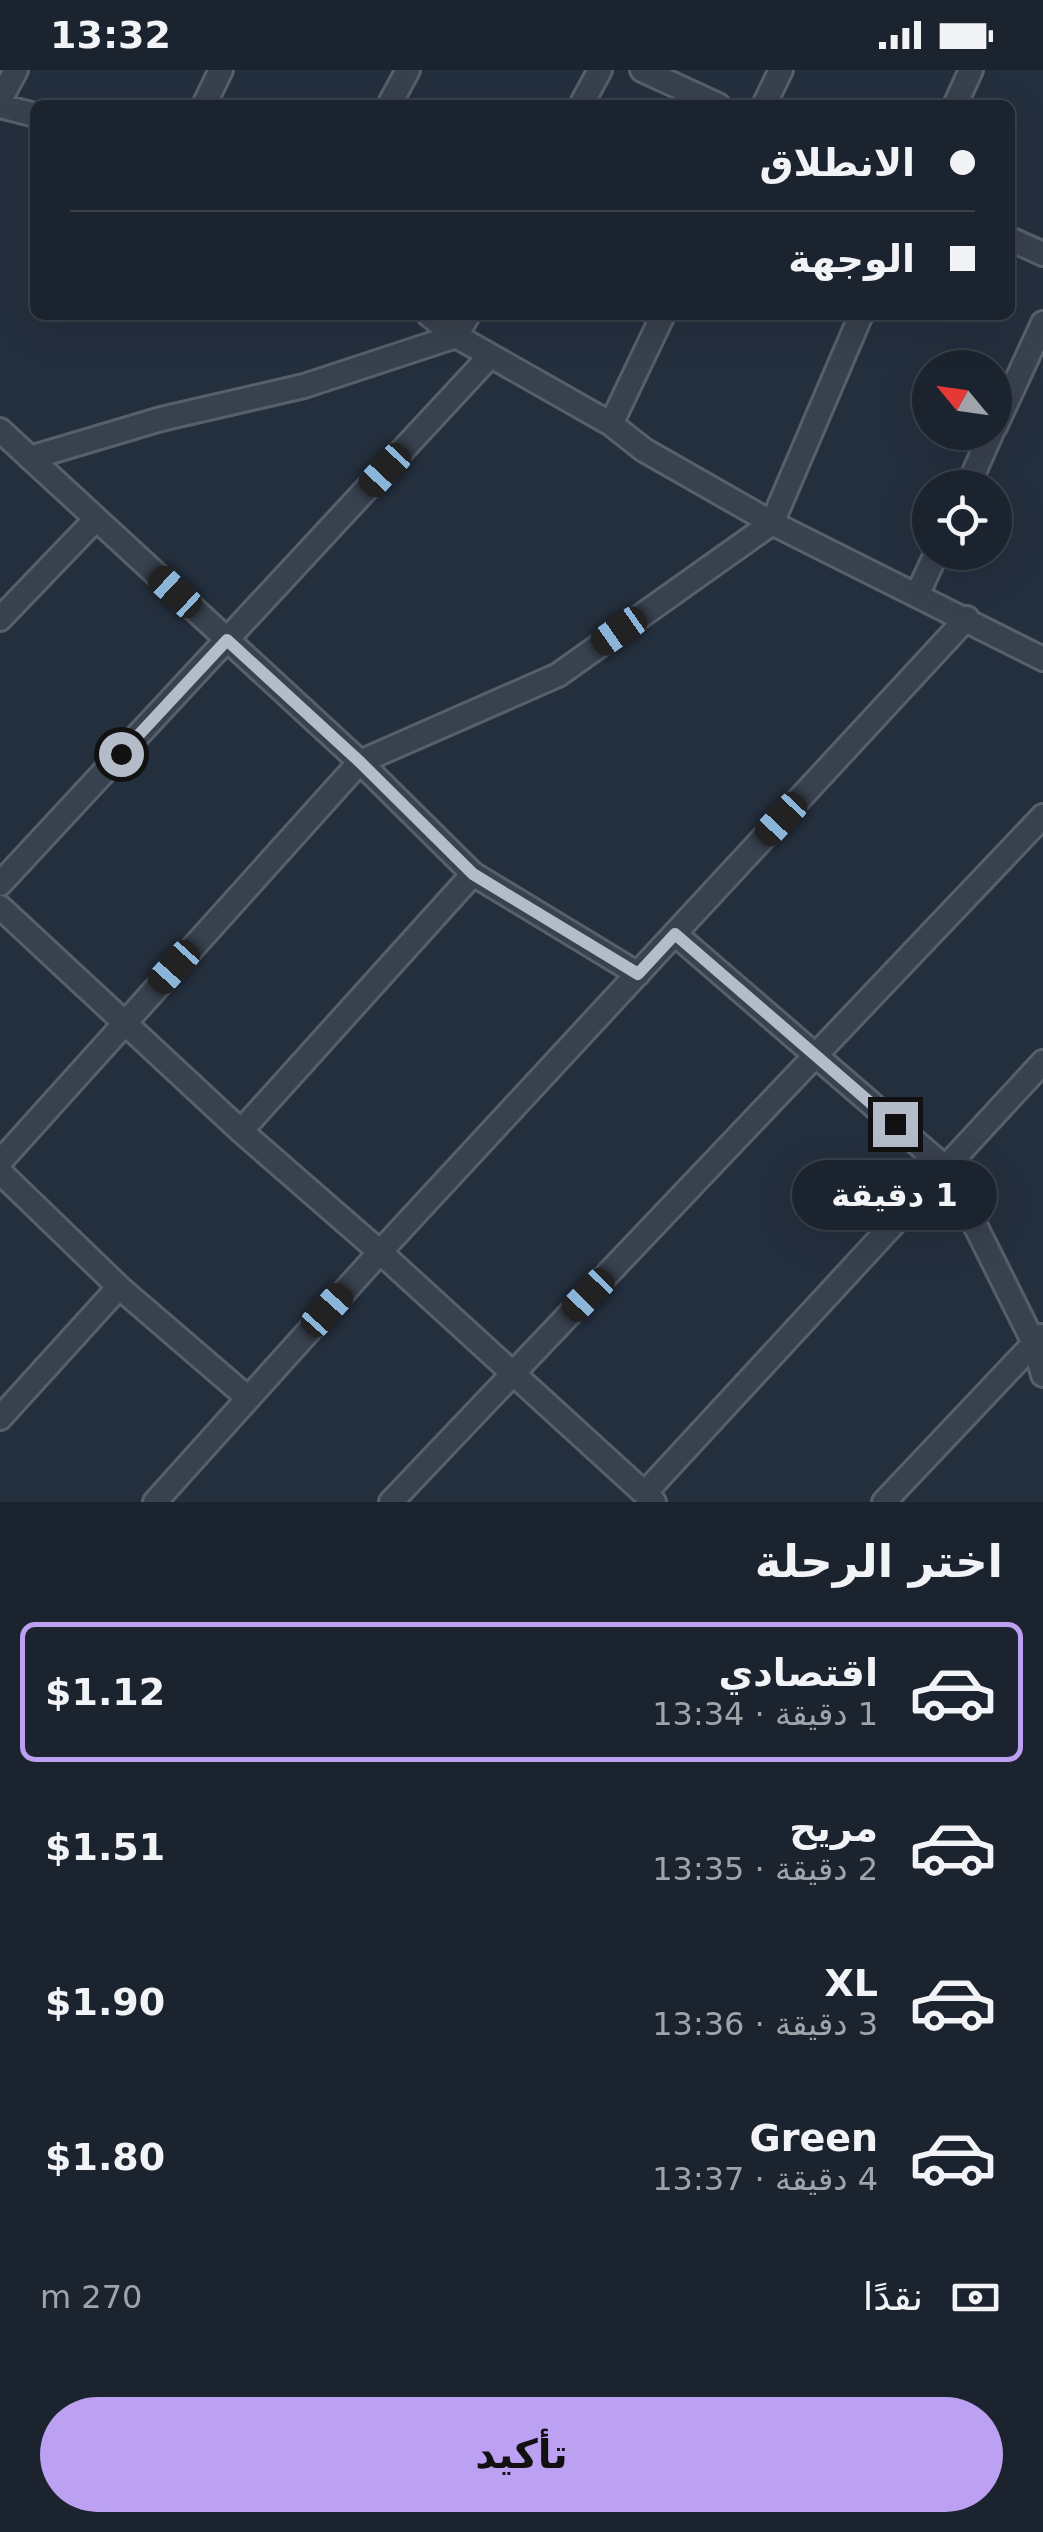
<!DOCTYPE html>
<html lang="ar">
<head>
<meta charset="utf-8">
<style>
	body { margin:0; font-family:"DejaVu Sans",Cairo,sans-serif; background:#282f3a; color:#f1f3f6; direction:rtl; height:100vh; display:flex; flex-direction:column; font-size:38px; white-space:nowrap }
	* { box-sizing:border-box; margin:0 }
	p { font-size:32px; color:#a0a4aa }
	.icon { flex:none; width:55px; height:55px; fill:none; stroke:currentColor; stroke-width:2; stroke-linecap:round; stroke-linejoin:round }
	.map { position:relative; height:1432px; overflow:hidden; direction:ltr }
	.drawer { display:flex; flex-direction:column; background:#1b232e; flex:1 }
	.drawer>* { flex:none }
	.banner { position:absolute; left:30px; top:30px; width:985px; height:220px; border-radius:15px; box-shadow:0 10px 40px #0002,0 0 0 2px #39404a; direction:rtl; display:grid; align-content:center; height:220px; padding:0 40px; background:#1b232e }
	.needle { width:65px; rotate:299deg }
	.controls { position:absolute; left:912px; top:280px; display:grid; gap:20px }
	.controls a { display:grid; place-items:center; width:100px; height:100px; border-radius:50%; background:#1b232e; box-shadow:0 10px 40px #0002,0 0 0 2px #39404a; font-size:50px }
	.end { position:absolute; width:45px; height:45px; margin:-22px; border:12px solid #b4bcc9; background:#111; box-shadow:0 0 0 5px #111 }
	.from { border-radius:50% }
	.bubble { position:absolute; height:70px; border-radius:35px; background:#1b232e; box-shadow:0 10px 40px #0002,0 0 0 2px #39404a; font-size:32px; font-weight:800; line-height:70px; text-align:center; direction:rtl }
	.car { position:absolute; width:30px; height:60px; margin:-30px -15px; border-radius:12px; box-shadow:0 0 8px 2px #0007; background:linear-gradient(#222 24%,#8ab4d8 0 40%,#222 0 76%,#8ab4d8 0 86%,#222 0) }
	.banner b { display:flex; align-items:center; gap:35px; height:95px; font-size:38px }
	.banner b+b { border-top:2px solid #39404a }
	.banner i { width:25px; height:25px; background:#f1f3f6 }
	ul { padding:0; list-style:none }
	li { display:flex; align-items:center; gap:30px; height:140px; margin:0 20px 15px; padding:0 20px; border:5px solid transparent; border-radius:15px }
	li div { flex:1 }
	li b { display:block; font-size:38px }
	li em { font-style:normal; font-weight:800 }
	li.active { border-color:#bca0f2 }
	li>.icon { width:90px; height:90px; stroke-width:1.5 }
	h2 { padding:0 40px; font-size:45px; line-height:120px }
	.pay { display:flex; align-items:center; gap:25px; height:110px; padding:0 40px; font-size:38px }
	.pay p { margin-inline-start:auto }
	.button { display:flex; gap:20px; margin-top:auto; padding:20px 40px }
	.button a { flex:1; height:115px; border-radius:60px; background:#bca0f2; color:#111; font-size:40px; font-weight:800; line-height:115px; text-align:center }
	.status { display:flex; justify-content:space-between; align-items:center; height:70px; padding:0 50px; background:#1b232e; direction:ltr }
	.status svg { height:28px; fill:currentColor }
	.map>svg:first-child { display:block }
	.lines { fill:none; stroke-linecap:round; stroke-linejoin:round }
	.street-casing { stroke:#565f6c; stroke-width:28 }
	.street { stroke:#38414e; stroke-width:22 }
	.route { stroke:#b4bcc9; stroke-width:12 }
</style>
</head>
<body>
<div class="status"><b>13:32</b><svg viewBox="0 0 49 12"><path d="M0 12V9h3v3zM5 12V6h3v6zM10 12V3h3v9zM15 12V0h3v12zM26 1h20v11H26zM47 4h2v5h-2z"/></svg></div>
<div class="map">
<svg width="1043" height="1432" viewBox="0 0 1043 1432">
	<rect width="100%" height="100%" fill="#242f3e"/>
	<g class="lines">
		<defs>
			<path id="street" d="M642 0 718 35
				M0 30 16 0
				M204 35 221 0
				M389 35 408 0
				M581 35 600 0
				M764 35 781 0
				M955 35 971 0
				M0 36 35 45
				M1010 169 1043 184
				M429 245 456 266 611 354 644 380 772 453 1043 589
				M611 354 663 245
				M995 357 1043 253
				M0 360 360 692 473 804 638 904
				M30 388 161 349 304 316 456 266 468 245
				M967 418 992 362
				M917 525 937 482
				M0 549 96 449
				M0 814 490 286
				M0 837 241 1061 380 1182 654 1432
				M675 864 947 1099 1034 1273 1043 1305
				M241 1061 473 804
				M0 1092 360 692 558 605 772 453 861 245
				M0 1102 119 1217 248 1328
				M0 1348 119 1217
				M645 1423 1043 992
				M155 1432 380 1182 967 548
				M391 1432 1043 746
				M884 1432 1041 1266"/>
		</defs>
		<use href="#street" class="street-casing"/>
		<use href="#street" class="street"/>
	</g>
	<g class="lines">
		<path class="route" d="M121 684 227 570 360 692 473 804 638 904 675 864 895 1054"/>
	</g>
</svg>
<div class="controls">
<a><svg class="needle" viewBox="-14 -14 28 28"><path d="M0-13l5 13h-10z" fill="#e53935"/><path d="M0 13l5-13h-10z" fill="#a0a4aa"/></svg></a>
<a><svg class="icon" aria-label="locate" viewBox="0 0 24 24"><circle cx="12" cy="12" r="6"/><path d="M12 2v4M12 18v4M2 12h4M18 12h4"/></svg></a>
</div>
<i class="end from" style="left:121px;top:684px"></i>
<i class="end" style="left:895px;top:1054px"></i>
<div class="bubble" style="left:792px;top:1090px;width:205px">1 دقيقة</div>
<i class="car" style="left:385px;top:400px;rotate:223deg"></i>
<i class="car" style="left:175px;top:522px;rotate:313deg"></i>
<i class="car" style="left:619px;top:561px;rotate:235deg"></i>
<i class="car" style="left:781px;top:749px;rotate:223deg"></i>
<i class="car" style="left:174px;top:897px;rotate:222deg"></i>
<i class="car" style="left:588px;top:1225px;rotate:224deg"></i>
<i class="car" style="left:327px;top:1240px;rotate:42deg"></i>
<div class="banner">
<b><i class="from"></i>الانطلاق</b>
<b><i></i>الوجهة</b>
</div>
</div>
<section class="drawer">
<h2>اختر الرحلة</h2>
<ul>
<li class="active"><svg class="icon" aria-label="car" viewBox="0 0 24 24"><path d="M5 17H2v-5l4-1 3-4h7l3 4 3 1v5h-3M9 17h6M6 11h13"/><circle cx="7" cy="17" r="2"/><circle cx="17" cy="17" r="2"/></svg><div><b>اقتصادي</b><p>1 دقيقة · 13:34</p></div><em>$1.12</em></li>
<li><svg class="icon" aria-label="car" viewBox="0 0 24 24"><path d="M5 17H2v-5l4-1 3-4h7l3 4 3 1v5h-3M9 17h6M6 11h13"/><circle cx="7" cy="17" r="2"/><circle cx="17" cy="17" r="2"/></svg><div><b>مريح</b><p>2 دقيقة · 13:35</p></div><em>$1.51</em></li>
<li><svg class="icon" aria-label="car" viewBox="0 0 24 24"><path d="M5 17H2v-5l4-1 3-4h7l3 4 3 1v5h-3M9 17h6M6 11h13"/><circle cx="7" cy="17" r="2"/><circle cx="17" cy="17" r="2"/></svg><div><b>XL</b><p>3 دقيقة · 13:36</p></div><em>$1.90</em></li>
<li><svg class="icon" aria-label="car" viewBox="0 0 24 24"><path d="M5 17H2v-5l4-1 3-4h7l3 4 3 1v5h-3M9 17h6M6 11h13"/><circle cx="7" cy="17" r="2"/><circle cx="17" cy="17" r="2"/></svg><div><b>Green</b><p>4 دقيقة · 13:37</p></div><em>$1.80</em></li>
</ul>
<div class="pay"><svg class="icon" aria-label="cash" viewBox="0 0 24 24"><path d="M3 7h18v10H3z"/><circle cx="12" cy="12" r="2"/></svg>نقدًا<p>270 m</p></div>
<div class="button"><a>تأكيد</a></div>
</section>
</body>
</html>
